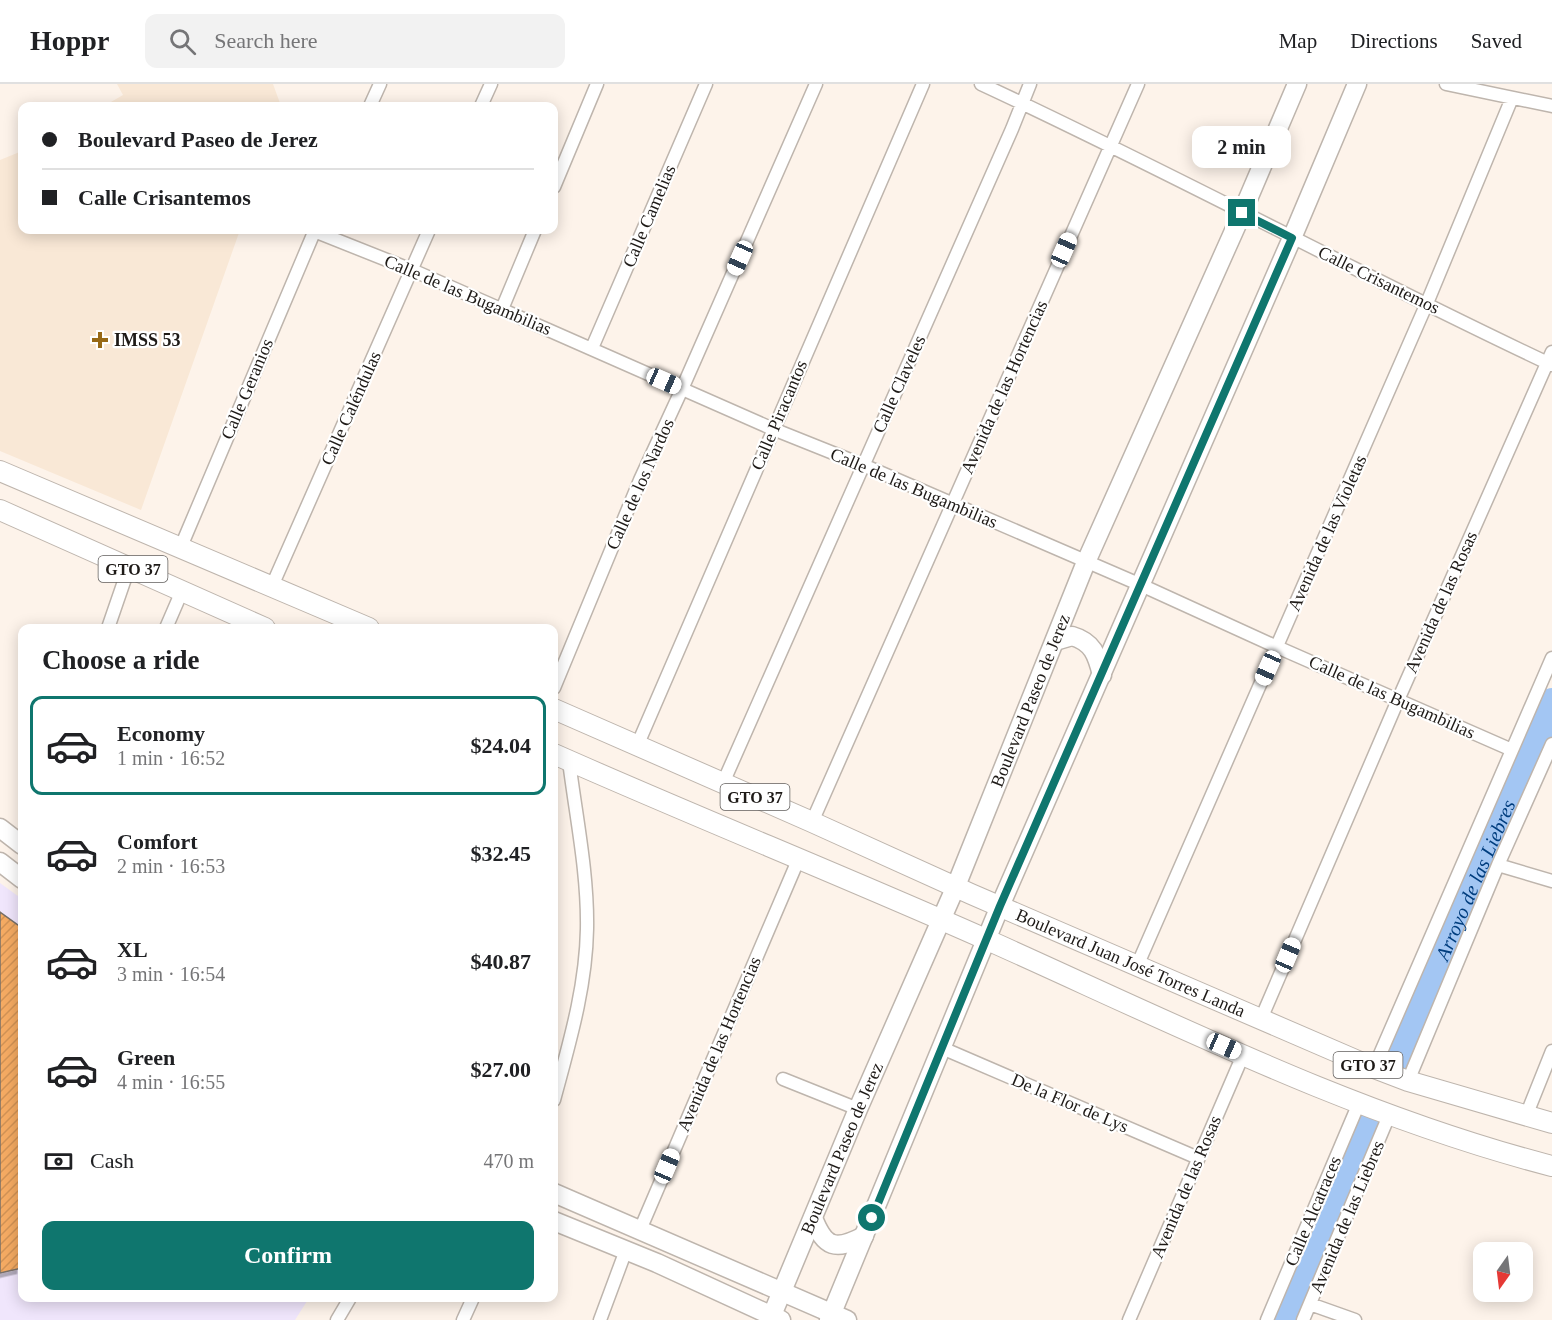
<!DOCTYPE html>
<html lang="en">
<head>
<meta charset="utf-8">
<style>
	body { margin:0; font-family:Georgia,serif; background:#f2f2f2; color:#202124; height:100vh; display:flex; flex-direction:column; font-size:22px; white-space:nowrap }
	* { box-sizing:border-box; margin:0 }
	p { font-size:20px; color:#757577 }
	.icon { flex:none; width:33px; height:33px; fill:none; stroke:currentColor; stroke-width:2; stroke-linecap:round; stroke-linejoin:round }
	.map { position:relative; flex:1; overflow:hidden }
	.side { position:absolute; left:18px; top:540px; width:540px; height:678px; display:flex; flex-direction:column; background:#fff; border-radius:12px; box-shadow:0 3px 15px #0003 }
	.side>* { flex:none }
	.banner { position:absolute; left:18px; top:18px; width:540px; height:132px; border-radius:12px; box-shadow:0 3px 15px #0003; display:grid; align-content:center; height:132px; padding:0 24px; background:#fff }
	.needle { width:39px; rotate:194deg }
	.controls { position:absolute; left:1473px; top:1158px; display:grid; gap:12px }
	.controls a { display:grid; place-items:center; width:60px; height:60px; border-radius:12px; background:#fff; box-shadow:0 3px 15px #0003; font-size:30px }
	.end { position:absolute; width:27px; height:27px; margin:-14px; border:8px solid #0f766e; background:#fff; box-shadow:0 0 0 3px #fff }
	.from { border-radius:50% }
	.bubble { position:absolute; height:42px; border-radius:12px; background:#fff; box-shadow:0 3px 15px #0003; font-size:20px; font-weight:600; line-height:42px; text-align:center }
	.car { position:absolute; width:18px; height:36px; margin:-18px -9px; border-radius:8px; box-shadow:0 0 4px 2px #0007; background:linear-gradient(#fff 24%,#345 0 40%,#fff 0 76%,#345 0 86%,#fff 0) }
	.banner b { display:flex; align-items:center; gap:21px; height:57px; font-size:22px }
	.banner b+b { border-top:2px solid #e0e0e0 }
	.banner i { width:15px; height:15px; background:#202124 }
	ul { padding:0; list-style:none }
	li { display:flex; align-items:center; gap:18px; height:99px; margin:0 12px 9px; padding:0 12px; border:3px solid transparent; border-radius:12px }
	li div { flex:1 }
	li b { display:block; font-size:22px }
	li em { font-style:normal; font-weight:600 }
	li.selected { border-color:#0f766e }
	li>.icon { width:54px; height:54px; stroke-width:1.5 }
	h2 { padding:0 24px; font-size:27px; line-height:72px }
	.pay { display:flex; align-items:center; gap:15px; height:66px; padding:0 24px; font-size:22px }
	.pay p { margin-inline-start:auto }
	.cta { display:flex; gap:12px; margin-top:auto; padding:12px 24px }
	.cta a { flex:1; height:69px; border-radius:12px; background:#0f766e; color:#fff; font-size:24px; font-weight:600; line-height:69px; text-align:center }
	header { display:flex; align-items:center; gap:36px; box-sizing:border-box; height:84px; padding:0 30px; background:#fff; border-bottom:2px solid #e0e0e0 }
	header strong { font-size:28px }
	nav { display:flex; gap:33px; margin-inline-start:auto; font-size:21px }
	.search { width:420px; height:54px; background:#f2f2f2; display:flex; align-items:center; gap:15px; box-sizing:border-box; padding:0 21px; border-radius:12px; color:#757577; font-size:22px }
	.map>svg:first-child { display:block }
	.commercial { fill:#f0e6fc }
	.medical { fill:#f9e8d6 }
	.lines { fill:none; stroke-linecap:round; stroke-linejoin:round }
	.river { stroke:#a3c6f3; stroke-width:28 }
	.building { fill:url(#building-hatch); stroke:#787068; stroke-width:1.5; filter:url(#shadow) }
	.street-casing { stroke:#beb5ad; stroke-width:15 }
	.secondary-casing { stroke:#beb5ad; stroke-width:21 }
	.primary-casing { stroke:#beb5ad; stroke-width:22 }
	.street { stroke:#fff; stroke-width:12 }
	.secondary { stroke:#fff; stroke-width:18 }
	.primary { stroke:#fff; stroke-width:20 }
	.route { stroke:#0f766e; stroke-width:8 }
	.poi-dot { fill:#976a18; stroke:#fff; stroke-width:2 }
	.labels { text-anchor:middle; stroke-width:4.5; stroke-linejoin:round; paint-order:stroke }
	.shield { fill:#fff; stroke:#625f5d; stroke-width:1.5 }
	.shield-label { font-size:16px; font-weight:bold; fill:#1e1a17 }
	.street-label { font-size:18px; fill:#1e1a17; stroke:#fff }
	.poi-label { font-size:18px; font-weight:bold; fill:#1e1a17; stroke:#fff; text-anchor:start }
	.water-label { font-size:20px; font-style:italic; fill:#003d7e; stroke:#fff }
</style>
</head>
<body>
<header>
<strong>Hoppr</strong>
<div class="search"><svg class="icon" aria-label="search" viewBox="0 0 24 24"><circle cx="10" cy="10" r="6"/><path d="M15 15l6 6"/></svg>Search here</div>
<nav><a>Map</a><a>Directions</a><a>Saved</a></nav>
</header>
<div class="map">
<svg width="1552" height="1236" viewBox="0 0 1552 1236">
	<defs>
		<pattern id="building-hatch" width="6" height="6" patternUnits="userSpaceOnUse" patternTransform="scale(1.5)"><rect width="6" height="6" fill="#f5ab63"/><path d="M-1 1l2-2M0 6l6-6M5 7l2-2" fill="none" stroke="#d29355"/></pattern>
		<filter id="shadow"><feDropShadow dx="-5.5" dy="5.5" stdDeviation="0" flood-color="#0004"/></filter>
	</defs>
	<rect width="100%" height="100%" fill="#fdf3ea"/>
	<path class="commercial" d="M0 799 22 815V1214H309L295 1236H0Z"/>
	<path class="medical" d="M117 0H273L281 22H104L123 11Z
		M22 67V146H240L141 426 0 367V76Z"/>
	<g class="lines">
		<g class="river">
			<path id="s1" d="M1398 975 1552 618"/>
			<path d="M1285 1236 1370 1040"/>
		</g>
	</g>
	<path class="building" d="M0 828 22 844V1184L0 1189Z"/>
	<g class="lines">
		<defs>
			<path id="street" d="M981 0C1173 89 1360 191 1552 281
				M1446 0 1552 22
				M370 22 380 0
				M481 22 491 0
				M554 103 597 0
				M314 147 412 186 773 345 863 381 1141 501 1277 563 1512 666
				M502 225 535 146
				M592 264 706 0
				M180 465 315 146
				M272 502 429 146
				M108 544 129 483
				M166 544 182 507
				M554 604 640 396 682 305 816 0
				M637 662 923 0
				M723 699 1012 45 1030 0
				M812 738 1138 0
				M1498 781 1552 797
				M1137 882 1427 219 1512 14
				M1261 935 1398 616 1552 268
				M942 964 1198 1074
				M1374 984 1552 574
				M783 995 858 1025
				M1408 997 1498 781 1552 660
				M554 1016C569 960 586 904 587 845 588 789 576 733 569 677
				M1526 1032 1552 967
				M640 1146 799 774
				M1310 1220 1355 1236
				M337 1236 350 1214
				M463 1236 473 1214
				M600 1236 626 1166
				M1129 1236 1243 971
				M1267 1236 1359 1019
				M1303 1236 1390 1029"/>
			<g id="secondary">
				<path d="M1055 557 1072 552C1093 558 1097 571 1102 591"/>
				<path d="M0 744 22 761"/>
				<path d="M0 778 22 795"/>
				<path d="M554 1109 847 1236"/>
				<path d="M813 1134C825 1164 835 1167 864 1152"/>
				<path d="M554 1137 657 1179 781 1236"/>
				<path id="s2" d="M770 1236 858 1025 956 802 1086 478 1242 129 1297 0"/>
				<path d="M829 1236 1000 822 1292 154 1357 0"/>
			</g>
			<g id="primary">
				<path d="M0 387 369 544"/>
				<path d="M0 426 265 544"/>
				<path id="s3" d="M554 625 812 738 971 810 1374 984 1408 997 1552 1039"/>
				<path d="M554 670C696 733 841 791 983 854 1169 937 1354 1031 1552 1082"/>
			</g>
		</defs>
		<use href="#street" class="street-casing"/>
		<use href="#secondary" class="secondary-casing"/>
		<use href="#primary" class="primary-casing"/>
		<use href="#street" class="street"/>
		<use href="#secondary" class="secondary"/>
		<use href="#primary" class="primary"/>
	</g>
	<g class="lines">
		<path class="route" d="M872 1134 1000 822 1292 154 1242 129"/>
	</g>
	<path class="poi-dot" d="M97 247h6v6h6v6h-6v6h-6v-6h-6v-6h6z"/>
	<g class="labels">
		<g class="shield">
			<rect x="98.5" y="472" width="69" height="26" rx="4.5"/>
			<rect x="720.5" y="700" width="69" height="26" rx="4.5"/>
			<rect x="1333.5" y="968" width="69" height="26" rx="4.5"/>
		</g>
		<g class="shield-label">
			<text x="133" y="491">GTO 37</text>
			<text x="755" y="719">GTO 37</text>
			<text x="1368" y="987">GTO 37</text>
		</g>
		<g class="street-label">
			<text transform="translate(649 132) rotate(-67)" y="6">Calle Camelias</text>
			<text transform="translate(1379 196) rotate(26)" y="6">Calle Crisantemos</text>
			<text transform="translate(468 211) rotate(23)" y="6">Calle de las Bugambilias</text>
			<text transform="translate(899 300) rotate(-66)" y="6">Calle Claveles</text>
			<text transform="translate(1004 303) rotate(-66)" y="6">Avenida de las Hortencias</text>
			<text transform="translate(247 305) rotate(-67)" y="6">Calle Geranios</text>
			<text transform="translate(351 324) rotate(-66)" y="6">Calle Caléndulas</text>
			<text transform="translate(779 331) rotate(-67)" y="6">Calle Piracantos</text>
			<text transform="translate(640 400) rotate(-66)" y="6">Calle de los Nardos</text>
			<text transform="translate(914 404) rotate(23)" y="6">Calle de las Bugambilias</text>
			<text transform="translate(1327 449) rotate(-66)" y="6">Avenida de las Violetas</text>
			<text transform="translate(1441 518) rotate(-66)" y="6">Avenida de las Rosas</text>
			<text transform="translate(1392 613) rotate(24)" y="6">Calle de las Bugambilias</text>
			<text dy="6" stroke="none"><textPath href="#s2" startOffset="672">Boulevard Paseo de Jerez</textPath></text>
			<text dy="6" stroke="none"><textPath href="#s3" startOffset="630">Boulevard Juan José Torres Landa</textPath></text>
			<text transform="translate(719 960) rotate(-67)" y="6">Avenida de las Hortencias</text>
			<text transform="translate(1070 1019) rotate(23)" y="6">De la Flor de Lys</text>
			<text dy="6" stroke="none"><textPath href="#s2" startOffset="186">Boulevard Paseo de Jerez</textPath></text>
			<text transform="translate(1186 1103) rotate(-67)" y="6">Avenida de las Rosas</text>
			<text transform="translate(1313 1127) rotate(-67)" y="6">Calle Alcatraces</text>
			<text transform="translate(1347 1133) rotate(-67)" y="6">Avenida de las Liebres</text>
		</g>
		<g class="poi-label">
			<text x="114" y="262">IMSS 53</text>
		</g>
		<g class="water-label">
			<text dy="7" stroke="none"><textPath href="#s1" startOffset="195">Arroyo de las Liebres</textPath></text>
		</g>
	</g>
</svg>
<div class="controls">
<a><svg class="needle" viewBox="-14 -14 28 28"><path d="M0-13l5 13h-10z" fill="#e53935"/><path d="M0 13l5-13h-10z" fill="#757577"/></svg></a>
</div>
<i class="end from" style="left:872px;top:1134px"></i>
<i class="end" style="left:1242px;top:129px"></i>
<div class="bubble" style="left:1192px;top:42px;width:99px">2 min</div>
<i class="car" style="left:1064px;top:166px;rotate:24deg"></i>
<i class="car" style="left:740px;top:174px;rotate:204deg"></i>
<i class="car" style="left:664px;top:297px;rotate:114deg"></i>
<i class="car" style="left:1268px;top:584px;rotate:204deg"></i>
<i class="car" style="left:1288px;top:871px;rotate:23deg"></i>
<i class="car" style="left:1224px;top:962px;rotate:114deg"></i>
<i class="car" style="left:667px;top:1082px;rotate:23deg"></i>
<div class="banner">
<b><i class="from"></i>Boulevard Paseo de Jerez</b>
<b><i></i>Calle Crisantemos</b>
</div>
<section class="side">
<h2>Choose a ride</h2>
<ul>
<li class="selected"><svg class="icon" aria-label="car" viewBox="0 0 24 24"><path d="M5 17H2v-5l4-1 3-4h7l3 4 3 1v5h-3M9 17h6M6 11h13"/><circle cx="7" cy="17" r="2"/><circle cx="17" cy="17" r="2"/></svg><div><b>Economy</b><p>1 min · 16:52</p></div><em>$24.04</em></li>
<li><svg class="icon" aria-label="car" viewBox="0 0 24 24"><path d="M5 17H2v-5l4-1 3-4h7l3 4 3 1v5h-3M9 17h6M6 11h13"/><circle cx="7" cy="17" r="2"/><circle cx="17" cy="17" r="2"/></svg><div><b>Comfort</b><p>2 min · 16:53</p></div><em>$32.45</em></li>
<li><svg class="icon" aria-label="car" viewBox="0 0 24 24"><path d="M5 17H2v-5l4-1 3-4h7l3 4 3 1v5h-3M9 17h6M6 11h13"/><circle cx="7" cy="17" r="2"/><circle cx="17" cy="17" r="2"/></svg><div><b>XL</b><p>3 min · 16:54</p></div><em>$40.87</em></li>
<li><svg class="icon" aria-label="car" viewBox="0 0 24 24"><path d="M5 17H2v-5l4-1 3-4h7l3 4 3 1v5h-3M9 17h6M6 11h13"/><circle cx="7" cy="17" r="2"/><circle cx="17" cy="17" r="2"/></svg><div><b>Green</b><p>4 min · 16:55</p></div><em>$27.00</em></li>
</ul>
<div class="pay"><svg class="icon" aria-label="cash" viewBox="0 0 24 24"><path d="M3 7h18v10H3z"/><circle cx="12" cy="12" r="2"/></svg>Cash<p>470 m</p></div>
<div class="cta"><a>Confirm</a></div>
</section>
</div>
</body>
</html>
